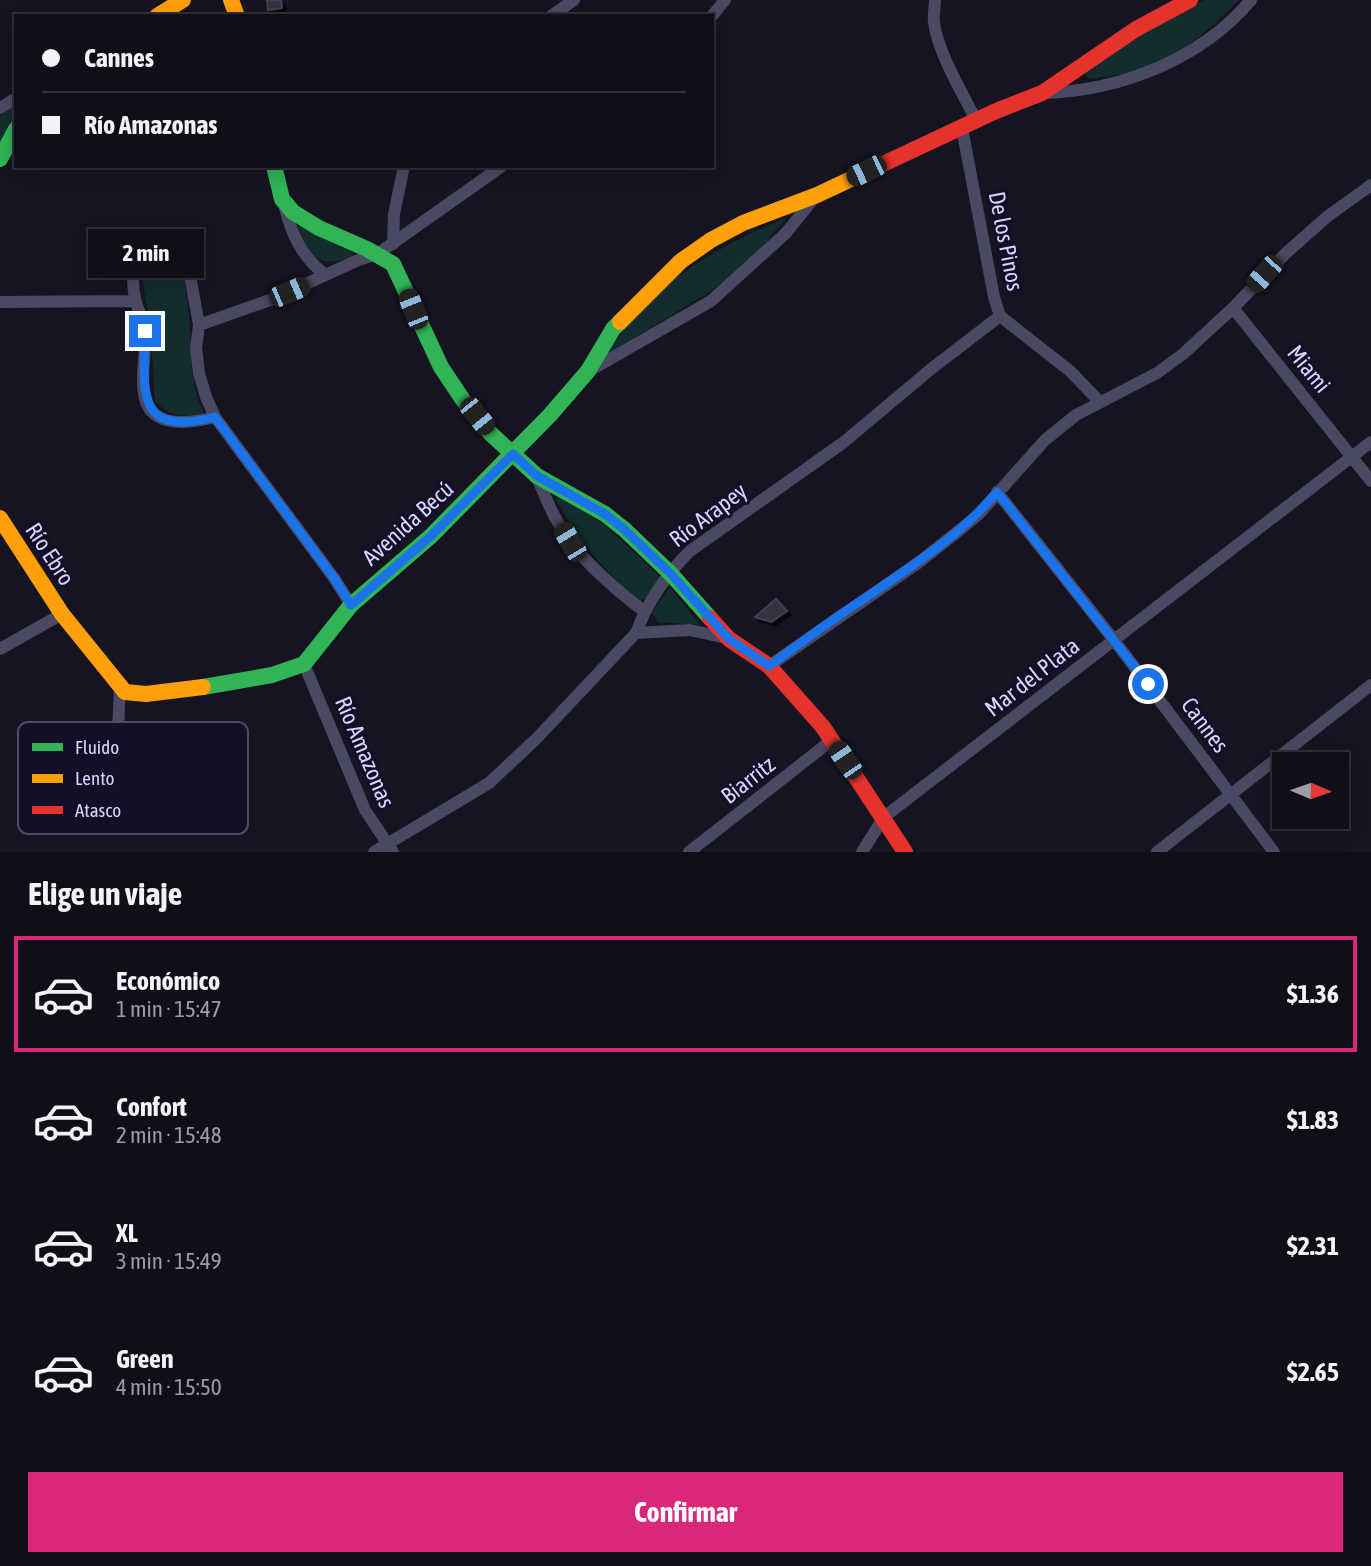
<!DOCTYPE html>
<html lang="es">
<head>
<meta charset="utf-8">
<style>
	body { margin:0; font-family:"Asap Condensed",sans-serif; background:#1e1d26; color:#f1f3f6; height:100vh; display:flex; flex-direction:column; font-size:26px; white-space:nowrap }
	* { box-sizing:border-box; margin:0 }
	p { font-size:23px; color:#9c9ca2 }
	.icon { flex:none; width:38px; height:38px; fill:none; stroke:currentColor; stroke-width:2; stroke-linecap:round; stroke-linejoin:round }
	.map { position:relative; height:852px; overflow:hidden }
	.details { display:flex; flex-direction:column; background:#100f19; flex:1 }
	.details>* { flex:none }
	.hud { position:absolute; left:14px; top:14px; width:700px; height:154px; border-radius:0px; box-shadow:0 4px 18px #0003,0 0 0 2px #302f38; display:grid; align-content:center; height:154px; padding:0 28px; background:#100f19 }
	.needle { width:46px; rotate:92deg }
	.controls { position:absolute; left:1272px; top:752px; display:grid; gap:14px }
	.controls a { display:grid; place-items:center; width:77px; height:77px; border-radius:0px; background:#100f19; box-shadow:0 4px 18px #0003,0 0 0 2px #302f38; font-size:35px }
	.end { position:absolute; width:32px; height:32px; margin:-16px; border:9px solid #1a73e8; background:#fff; box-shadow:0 0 0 4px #fff }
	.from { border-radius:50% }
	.bubble { position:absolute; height:49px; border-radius:0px; background:#100f19; box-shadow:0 4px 18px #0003,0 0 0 2px #302f38; font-size:23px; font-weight:700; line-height:49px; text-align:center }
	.car { position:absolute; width:21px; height:42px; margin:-21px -10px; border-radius:9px; box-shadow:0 0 5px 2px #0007; background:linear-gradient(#222 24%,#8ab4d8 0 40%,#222 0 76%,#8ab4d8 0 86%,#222 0) }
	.hud b { display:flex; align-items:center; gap:24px; height:66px; font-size:26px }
	.hud b+b { border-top:2px solid #302f38 }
	.hud i { width:18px; height:18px; background:#f1f3f6 }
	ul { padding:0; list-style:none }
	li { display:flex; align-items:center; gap:21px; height:116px; margin:0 14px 10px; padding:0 14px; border:4px solid transparent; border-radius:0px }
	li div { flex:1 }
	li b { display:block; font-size:26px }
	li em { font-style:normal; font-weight:700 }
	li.active { border-color:#db2777 }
	li>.icon { width:63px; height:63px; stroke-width:1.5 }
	h2 { padding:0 28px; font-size:32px; line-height:84px }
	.button { display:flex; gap:14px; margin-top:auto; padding:14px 28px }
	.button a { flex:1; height:80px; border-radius:0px; background:#db2777; color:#fff; font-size:28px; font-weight:700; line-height:80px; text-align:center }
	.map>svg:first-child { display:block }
	.grass { fill:#132c2d }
	.building { fill:#343243; stroke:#433f54; stroke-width:2; filter:url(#shadow) }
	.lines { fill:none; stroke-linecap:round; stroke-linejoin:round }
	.street { stroke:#4a4962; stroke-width:12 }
	.fast { stroke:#30b455; stroke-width:16 }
	.slow { stroke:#ff9f0a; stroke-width:16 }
	.jam { stroke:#e5322d; stroke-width:16 }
	.route { stroke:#1a73e8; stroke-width:9 }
	.labels { text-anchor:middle; stroke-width:6; stroke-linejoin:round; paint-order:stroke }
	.street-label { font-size:23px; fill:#d9d4ff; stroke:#130f26 }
	.key { fill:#130f26; stroke:#4e4a67; stroke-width:2 }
	.key-label { font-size:19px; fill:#d9d4ff }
</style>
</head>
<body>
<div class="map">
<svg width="1371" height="852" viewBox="0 0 1371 852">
	<defs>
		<filter id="shadow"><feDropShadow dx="4" dy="4" stdDeviation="0" flood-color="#0009"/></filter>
	</defs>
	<rect width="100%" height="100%" fill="#161421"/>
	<path class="grass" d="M1205 0H1239C1212 28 1178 58 1140 70 1124 75 1106 76 1090 79L1084 74 1146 31Z
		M13 105H16V117L0 143V116Z
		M787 217 758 252 716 288 607 354C653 282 711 250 787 217Z
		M301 226 353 253 352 256C321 271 308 254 297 227Z
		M161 247 176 253 181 260C185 284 189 307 190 331 192 360 190 385 204 412L201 415C180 416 170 417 155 401 153 372 152 341 148 312 144 288 139 277 148 253Z
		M555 497 581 508 606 526 660 577 647 599 636 600C603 568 575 538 555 497Z
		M670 587 700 625 658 622 652 613Z"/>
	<path class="building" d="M267 0H281L282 8 268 10Z
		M776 599 787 611 771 622 755 617Z"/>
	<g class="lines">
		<path class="street" d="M935 0C935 7 933 15 934 22 937 51 963 94 976 120
			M551 16 574 0
			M712 16 725 0
			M1046 93C1122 90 1201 59 1251 0
			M0 108 16 98
			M962 128 994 297 1000 316 1070 371 1099 401
			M285 208C292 236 302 256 325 275
			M159 239 171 241 186 253 199 325 196 348 199 373 206 397 215 417C192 423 153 429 145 399 140 379 146 354 145 334 145 320 137 310 135 298 130 274 135 248 159 239Z
			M393 244 394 214 404 166
			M0 302 135 301
			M1233 308 1371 481
			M199 325 273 299 356 261 379 253 502 166
			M589 371 711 301 786 233 814 198
			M215 417 334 578 351 605
			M537 477C546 499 555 521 569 540 584 562 622 595 644 611
			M997 492 1114 640 1274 852
			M636 633 690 630 726 638
			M0 649 62 614
			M304 664 365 810 393 852
			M769 666 918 563 961 529 979 514 1045 440 1076 415 1157 373 1183 354 1233 308 1285 254 1328 216 1371 185
			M120 688 118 731 119 747 160 814
			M374 852 489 783 536 739 636 633C647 603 667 574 690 551L844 442 931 369 1000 316
			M689 852 832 740
			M862 852 884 817 1371 442
			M1157 852 1371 685"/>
		<path class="fast" d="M0 159 16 129
			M274 166 282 199 293 212 319 228 367 249 393 264 441 367 463 400 490 433 537 476 605 514 625 530 671 574 710 618
			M203 687 272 675 304 664 351 605 431 536 550 415 588 371 613 329 620 322"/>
		<path class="slow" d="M231 0 237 16
			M157 16 183 0
			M620 322 681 261 711 240 743 223 817 195 866 172
			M0 518 62 614 125 692 146 694 203 687"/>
		<path class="jam" d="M866 172 996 111 1042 93 1136 29 1190 0
			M710 618 729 639 769 666 823 727 905 852"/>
	</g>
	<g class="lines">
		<path class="route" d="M145 331C144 390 134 438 215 417L334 578 351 605 431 536 513 454 537 476 605 514 625 530 671 574 729 639 769 666C800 643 830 621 862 600 910 567 959 537 997 492L1148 684"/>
	</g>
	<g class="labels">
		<g class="street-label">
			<text transform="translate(1006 241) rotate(79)" y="8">De los Pinos</text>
			<text transform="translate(1309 369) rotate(51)" y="8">Miami</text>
			<text transform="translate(708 515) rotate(-37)" y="8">Río Arapey</text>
			<text transform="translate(408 523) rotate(-42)" y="8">Avenida Becú</text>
			<text transform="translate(50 554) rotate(57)" y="8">Río Ebro</text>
			<text transform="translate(1032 677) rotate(-38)" y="8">Mar del Plata</text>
			<text transform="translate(1205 725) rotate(53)" y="8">Cannes</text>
			<text transform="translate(365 752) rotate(67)" y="8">Río Amazonas</text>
			<text transform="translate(748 780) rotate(-38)" y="8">Biarritz</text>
		</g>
	</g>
	<rect x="18" y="722" width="230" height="112" rx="10" class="key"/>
	<rect x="32" y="743" width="31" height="8" fill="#30b455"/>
	<rect x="32" y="774" width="31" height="9" fill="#ff9f0a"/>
	<rect x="32" y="806" width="31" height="8" fill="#e5322d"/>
	<g class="key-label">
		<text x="75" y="754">Fluido</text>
		<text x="75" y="785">Lento</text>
		<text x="75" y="817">Atasco</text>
	</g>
</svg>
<div class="controls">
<a><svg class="needle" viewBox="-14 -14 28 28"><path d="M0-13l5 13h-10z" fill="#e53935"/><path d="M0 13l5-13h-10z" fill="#9c9ca2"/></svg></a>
</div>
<i class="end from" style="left:1148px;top:684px"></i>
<i class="end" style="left:145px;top:331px"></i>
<div class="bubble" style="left:88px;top:229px;width:116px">2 min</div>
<i class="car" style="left:866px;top:171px;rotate:244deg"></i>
<i class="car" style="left:1264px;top:274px;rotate:222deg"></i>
<i class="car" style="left:289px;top:292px;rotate:67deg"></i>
<i class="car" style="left:413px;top:309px;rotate:338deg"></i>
<i class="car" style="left:477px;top:416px;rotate:141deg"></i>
<i class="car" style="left:570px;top:542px;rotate:329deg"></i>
<i class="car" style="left:845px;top:760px;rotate:326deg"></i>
<div class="hud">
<b><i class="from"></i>Cannes</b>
<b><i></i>Río Amazonas</b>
</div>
</div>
<section class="details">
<h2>Elige un viaje</h2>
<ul>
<li class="active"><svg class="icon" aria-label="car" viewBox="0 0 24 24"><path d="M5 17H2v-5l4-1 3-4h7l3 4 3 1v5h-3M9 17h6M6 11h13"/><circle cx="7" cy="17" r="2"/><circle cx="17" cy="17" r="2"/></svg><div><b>Económico</b><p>1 min · 15:47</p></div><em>$1.36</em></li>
<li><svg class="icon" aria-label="car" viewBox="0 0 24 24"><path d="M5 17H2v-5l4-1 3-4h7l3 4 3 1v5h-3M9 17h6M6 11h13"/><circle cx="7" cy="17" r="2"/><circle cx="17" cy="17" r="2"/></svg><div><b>Confort</b><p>2 min · 15:48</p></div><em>$1.83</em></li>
<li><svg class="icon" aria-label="car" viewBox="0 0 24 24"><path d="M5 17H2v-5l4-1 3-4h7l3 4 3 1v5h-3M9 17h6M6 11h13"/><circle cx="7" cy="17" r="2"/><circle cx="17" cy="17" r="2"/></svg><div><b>XL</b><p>3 min · 15:49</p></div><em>$2.31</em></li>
<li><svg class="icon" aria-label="car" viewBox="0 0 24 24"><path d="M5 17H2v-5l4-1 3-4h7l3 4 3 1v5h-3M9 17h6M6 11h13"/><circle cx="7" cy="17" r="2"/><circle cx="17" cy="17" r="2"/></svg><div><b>Green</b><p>4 min · 15:50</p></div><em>$2.65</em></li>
</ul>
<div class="button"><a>Confirmar</a></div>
</section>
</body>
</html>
